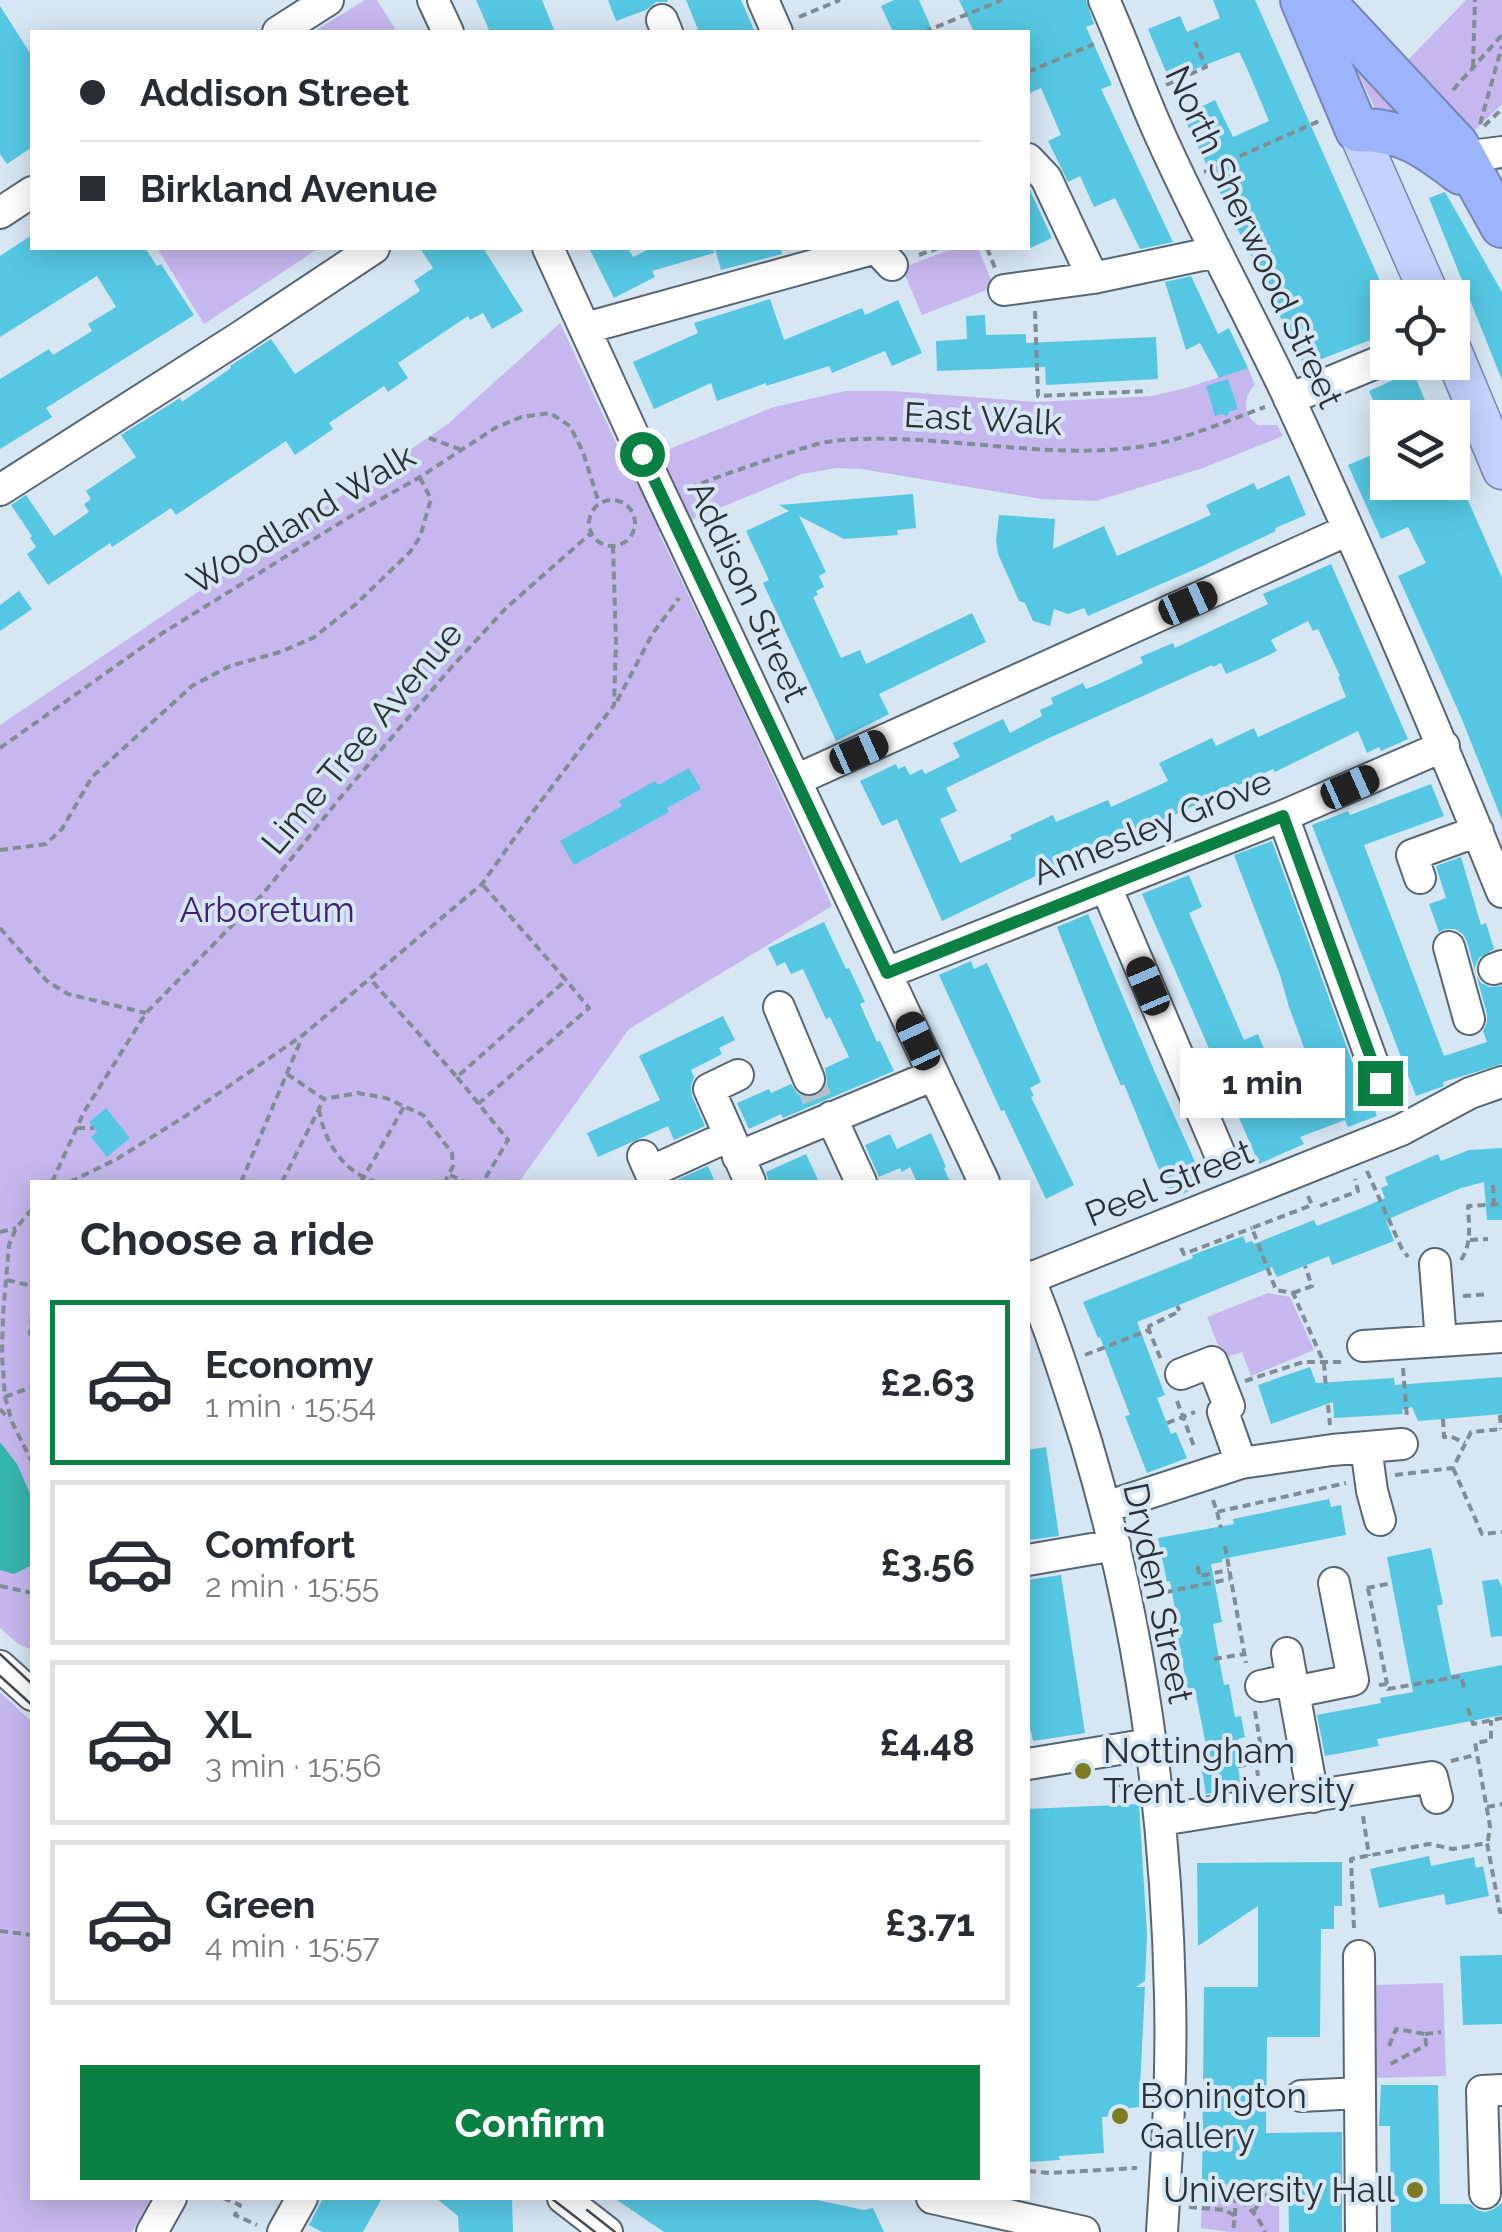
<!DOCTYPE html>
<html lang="en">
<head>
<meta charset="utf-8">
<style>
	body { margin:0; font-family:Raleway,sans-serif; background:#f2f2f3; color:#2b2b33; height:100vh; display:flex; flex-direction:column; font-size:38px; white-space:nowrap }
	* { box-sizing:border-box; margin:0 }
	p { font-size:32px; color:#7c7c81 }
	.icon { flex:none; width:55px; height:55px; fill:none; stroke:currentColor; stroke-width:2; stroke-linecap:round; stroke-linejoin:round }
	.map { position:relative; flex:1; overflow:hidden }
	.details { position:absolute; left:30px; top:1180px; width:1000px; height:1020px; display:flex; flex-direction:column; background:#fff; border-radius:0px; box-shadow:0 5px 25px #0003 }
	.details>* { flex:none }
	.banner { position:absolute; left:30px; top:30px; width:1000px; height:220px; border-radius:0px; box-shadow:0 5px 25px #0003; display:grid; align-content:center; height:220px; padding:0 50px; background:#fff }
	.tools { position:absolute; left:1370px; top:280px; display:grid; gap:20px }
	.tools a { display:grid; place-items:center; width:100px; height:100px; border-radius:0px; background:#fff; box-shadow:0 5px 25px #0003; font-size:50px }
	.end { position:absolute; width:45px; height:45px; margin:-22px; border:12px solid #0b8043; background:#fff; box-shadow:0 0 0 5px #fff }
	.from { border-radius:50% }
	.bubble { position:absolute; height:70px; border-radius:0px; background:#fff; box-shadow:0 5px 25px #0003; font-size:32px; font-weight:700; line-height:70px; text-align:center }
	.car { position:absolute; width:30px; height:60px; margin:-30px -15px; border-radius:12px; box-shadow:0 0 8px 2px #0007; background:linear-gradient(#222 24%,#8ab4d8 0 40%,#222 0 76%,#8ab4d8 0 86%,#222 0) }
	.banner b { display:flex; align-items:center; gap:35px; height:95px; font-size:38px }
	.banner b+b { border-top:2px solid #e1e1e2 }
	.banner i { width:25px; height:25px; background:#2b2b33 }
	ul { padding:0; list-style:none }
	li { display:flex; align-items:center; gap:30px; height:165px; margin:0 20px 15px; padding:0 30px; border:5px solid #e1e1e2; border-radius:0px }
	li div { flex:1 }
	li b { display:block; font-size:38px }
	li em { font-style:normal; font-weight:700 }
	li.current { border-color:#0b8043 }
	li>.icon { width:90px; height:90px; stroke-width:1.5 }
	h2 { padding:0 50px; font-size:45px; line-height:120px }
	.button { display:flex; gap:20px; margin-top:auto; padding:20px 50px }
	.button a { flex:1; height:115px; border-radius:0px; background:#0b8043; color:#fff; font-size:40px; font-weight:700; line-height:115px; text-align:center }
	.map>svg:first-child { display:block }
	.green { fill:#c6b8ee }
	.water { fill:#36b6ae }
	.building { fill:#55c7e2; fill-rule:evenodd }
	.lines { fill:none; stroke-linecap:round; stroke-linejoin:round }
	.minor-tunnel { stroke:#b4c2cd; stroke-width:30; stroke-dasharray:30 15; stroke-linecap:butt }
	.minor-casing { stroke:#586671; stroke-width:34 }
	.major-casing { stroke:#7486b6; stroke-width:41 }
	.highway-casing { stroke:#7486b6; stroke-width:46 }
	.path { stroke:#818c95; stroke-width:4; stroke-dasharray:8 5; stroke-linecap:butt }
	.minor { stroke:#fff; stroke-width:30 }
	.major { stroke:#c4d2fd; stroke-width:38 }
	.highway { stroke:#9cb4fb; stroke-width:42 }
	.tram { stroke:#464e54; stroke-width:2.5 }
	.minor-bridge-casing { stroke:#586671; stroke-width:34; stroke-linecap:butt }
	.minor-bridge { stroke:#fff; stroke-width:30 }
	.route { stroke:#0b8043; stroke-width:12 }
	.poi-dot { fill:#7d7c24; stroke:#d6e6f3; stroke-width:4 }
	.labels { text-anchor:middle; stroke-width:8; stroke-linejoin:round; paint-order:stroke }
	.street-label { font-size:35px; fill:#2b3136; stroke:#d6e6f3 }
	.park-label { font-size:35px; fill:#422076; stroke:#d6e6f3 }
	.poi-label { font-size:35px; fill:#2b3136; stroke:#d6e6f3; text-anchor:start }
</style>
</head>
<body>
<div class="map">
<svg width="1502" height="2232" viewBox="0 0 1502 2232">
	<rect width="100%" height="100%" fill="#d6e6f3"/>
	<path class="green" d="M365 0H377L397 32H313Z
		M1466 0H1502V104L1473 132 1408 60Z
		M1349 53 1427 122 1376 111Z
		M157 248H319L204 324Z
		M954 248H978L994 287 922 315 902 268Z
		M560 323 627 466 774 407 845 391H894L1037 402 1152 396 1186 388 1248 368 1255 385C1242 397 1243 416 1258 425H1277L1283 436 1203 468 1096 501 1041 499 861 469 836 468 802 474 659 533 748 720 832 906 629 1029 519 1182H32V1650L18 1644 0 1628V725L448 424Z
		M1268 1293 1290 1297 1314 1350 1251 1376 1242 1352 1223 1358 1207 1317Z
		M0 1692 32 1722V2198H151L132 2232H0Z
		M1443 1983 1446 2076 1376 2078 1374 1985Z
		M1202 2184 1279 2185V2232H1230L1201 2228Z"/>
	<path class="water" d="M0 1442 17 1464 32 1498V1565L14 1574 0 1570Z"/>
	<path class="building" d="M476 0H542L555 32H490Z
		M608 0H667L668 2H656L646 10 616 21Z
		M686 0H741L755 32H699Z
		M894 0H919L933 32H893L881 6Z
		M959 0H1086L1094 24 1086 27 1112 85 1101 89 1173 242 1140 249 1115 198 1094 207 1080 176 1068 182 1048 141 1061 135 1041 88 1028 94V32H974Z
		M1213 0H1255L1388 299V333L1304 366 1183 116 1215 100 1233 137 1269 121 1246 66 1239 52 1169 79 1148 29 1180 16 1187 32 1220 18Z
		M0 6 32 56V147L7 164 0 154Z
		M1028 186 1052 238 1028 249Z
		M1445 192 1502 292V380L1429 198Z
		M32 235V248H145L157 266 161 264 194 315 46 408 52 417 0 449V379L49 349 53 355 92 331 88 324 116 307 97 276 0 337V256Z
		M420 248H483L523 311 492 329 483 313 470 320 468 316 398 363 408 378 388 392 384 386 329 423 333 429 295 455 286 441 176 515 171 508 112 547 110 543 48 585 27 554 36 547 30 538 32 536 11 505 26 495 54 536 89 512 84 504 91 499 86 491 136 457 121 435 180 398 182 402 231 368 230 366 271 339 295 374 420 291 414 281 433 268Z
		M589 248H628L633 257 651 248H713L714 253 652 271 655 277 614 298Z
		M715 248H781L782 254 721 270Z
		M1191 276 1218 334 1229 328 1248 368 1219 378 1200 343 1186 350 1165 282Z
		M770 299 784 340 862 308 865 315 898 300 922 353 892 366 885 351 832 373 829 366 766 386V383L717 401 711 383 654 409 633 362 698 333 694 323Z
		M985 315 986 335 1026 334V343L1156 337 1158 379 1046 385 1045 367 937 371 936 341 967 339 966 316Z
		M1413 371 1432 418H1381L1369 391Z
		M1228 379 1238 409 1230 411 1227 416 1222 414 1215 416 1206 386Z
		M1388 448V482H1460L1502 578V820L1461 717 1398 576 1426 563 1408 527 1381 539 1348 465Z
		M1289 475 1306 515 1275 528 1276 531 1198 568 1088 616 1084 608 1068 614 1054 609 1050 626 1033 621 1025 603 1019 601 998 554 996 541 999 515 1055 519 1053 549 1104 526 1117 556 1211 515 1206 505 1254 483 1257 490Z
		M913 494 916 528 897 530 898 535 844 539 799 516 826 572 819 576 824 587 816 591 818 595 813 597 841 658 860 650 866 664 972 613 986 642 879 694 889 714 836 741 763 583 769 580 746 531 789 511 779 505Z
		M1331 564 1408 739 1381 751 1379 747 1367 753 1358 731 1275 772 1273 769 1129 836 1126 830 1072 854 1073 858 942 921 897 819 882 826 860 781 896 764 898 769 905 766 910 775 922 769 925 774 960 757 953 743 1003 719 1010 733 1042 716 1040 710 1053 704 1051 698 1083 683 1086 689 1101 683 1143 663 1140 657 1173 643 1175 648 1268 604 1263 594ZM1308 621 1313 631 1318 629 1340 676 1338 677 1346 697 1258 737 1254 728 1216 746 1212 738 1159 763 1168 781 1111 807 1108 800 1056 822 1053 815 1010 835 1012 839 960 863 940 819 957 811 946 788 1049 738 1212 665 1213 667 1221 663 1226 674 1256 661 1277 651 1271 640Z
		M19 591 32 609 0 631V605Z
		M689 768 701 789 667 808 669 812 574 865 560 841 622 806 619 801 655 781 658 785Z
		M1431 784 1444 816 1364 845 1444 1056 1487 1042 1483 1031 1487 1023V1014L1467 942 1463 934 1455 929H1445L1439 932 1429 904 1446 898 1436 866 1461 857 1481 925 1486 923 1494 949 1479 958 1475 967 1476 975 1481 983 1490 987 1502 986V1064L1443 1082 1444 1086 1416 1096 1312 825 1348 811 1350 815Z
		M1272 841 1362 1089 1370 1098 1377 1116 1348 1127 1345 1120 1300 1137 1304 1144 1259 1164 1142 894 1189 875 1202 907 1189 913 1244 1040 1258 1034 1293 1119 1326 1107 1289 1007 1280 975 1234 855Z
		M1088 914 1156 1075 1205 1184 1171 1199 1124 1084 1121 1086 1105 1048 1057 927Z
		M824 922 846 969 849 968 865 1002 860 1004 877 1042 880 1041 894 1071 783 1118 781 1114 749 1129 737 1103 769 1089 771 1093 791 1084 798 1094 806 1097H815L823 1091 827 1082 825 1068 849 1057 830 1017 826 1019 803 969 791 974 785 962 777 966 768 948Z
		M971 961 974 969 987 963 1041 1082 1030 1088 1034 1096 1031 1097 1074 1185 1046 1199 1004 1110 1001 1111 939 975Z
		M723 1016 735 1040 719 1048 722 1054 691 1070 694 1077 691 1086 692 1096 705 1126 674 1140 668 1126 598 1157 587 1133 660 1100 639 1056Z
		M106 1108 130 1138 107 1157 91 1137 97 1132 89 1122Z
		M931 1133 946 1167 944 1168 950 1182H917L910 1167 902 1172 900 1168 879 1177 865 1145 890 1134 897 1149Z
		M1502 1148V1220H1487L1484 1182 1461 1188 1386 1220 1394 1241 1332 1265 1329 1256 1277 1277 1272 1267 1137 1322 1165 1395 1157 1398 1171 1434 1176 1432 1187 1458 1147 1473 1125 1416 1130 1415 1100 1337 1098 1338 1083 1302 1193 1258 1192 1255 1243 1236 1246 1243 1252 1241 1254 1244 1314 1220 1317 1226 1362 1208 1385 1198 1381 1188 1388 1185 1385 1177 1438 1154 1441 1161 1469 1150Z
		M806 1154 819 1182H769L766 1172Z
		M708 1166 715 1182H672Z
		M1310 1367 1316 1383 1394 1378 1395 1385 1502 1377V1414L1418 1421 1412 1407 1402 1410 1403 1414 1334 1418 1333 1402 1271 1424 1258 1385Z
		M1046 1447 1059 1536 1028 1540V1450Z
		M1329 1499 1331 1507 1341 1505 1346 1535 1222 1559V1562L1211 1564 1222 1622 1213 1624 1219 1659 1224 1685 1229 1684 1235 1717 1241 1716 1245 1737 1238 1739 1242 1761 1237 1762 1242 1788 1206 1794 1197 1746 1206 1745 1195 1690 1188 1692 1178 1638H1181L1176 1615 1170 1581 1167 1582 1158 1538 1234 1524 1233 1519Z
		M1431 1548 1443 1604 1437 1606 1451 1675 1502 1665V1715L1377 1739 1379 1746 1325 1756 1317 1715 1381 1703 1380 1698 1413 1692 1387 1557Z
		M1061 1575 1085 1733 1033 1741 1031 1731H1028V1580Z
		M1498 1579 1502 1587V1636L1491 1637 1482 1581Z
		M1139 1804 1147 1934 1145 1981 1136 1987H1145L1139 2107 1130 2108V2115L1102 2117 1104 2153 1059 2156 1060 2160 1028 2162V1809Z
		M1429 1856 1431 1866 1474 1857 1476 1868 1483 1866 1489 1896 1446 1905 1444 1894 1379 1908 1370 1869Z
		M1342 1862V1906H1334V1929H1321L1320 2037H1267L1266 2133 1342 2132V2232H1289L1288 2185 1202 2184 1204 1987H1258V1906L1198 1946 1197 1863Z
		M1502 1955V2024L1463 2025 1460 1956Z
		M1381 2085H1438L1440 2204H1470L1477 2210 1485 2212 1494 2209 1502 2203V2232H1391L1390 2126H1379Z
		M323 2198H382L363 2232H322L309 2225Z
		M436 2198H512L513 2232H459L458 2216Z
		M614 2198H807L864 2210 873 2208 884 2232H664Z"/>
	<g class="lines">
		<path class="minor-tunnel" d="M809 1079 817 1099"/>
		<defs>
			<path id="minor" d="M433 0 448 32
				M763 0 777 32
				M1104 0C1123 42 1138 85 1156 126 1197 219 1246 307 1289 398 1364 561 1435 726 1502 892
				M662 20 667 32
				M278 32 328 0
				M1463 157 1502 152
				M1028 159 1046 178 1093 278
				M0 213 32 192
				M548 248 642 454
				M1004 290 1093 278 1216 252
				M586 328 876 248 892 265
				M1289 399 1388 358
				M0 490 240 337 374 248
				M677 528 984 1182
				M796 780 1348 530
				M1283 816 1380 1083
				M1420 878 1412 855 1478 831
				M1106 887 1219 1152
				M1449 947 1469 1019
				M1494 969 1502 966
				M887 973 1283 816 1444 746
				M779 1007 809 1079
				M738 1075 709 1089 750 1182
				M831 1117 861 1182
				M643 1156 650 1172 729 1136
				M738 1157 934 1075
				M1435 1264 1441 1341
				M1028 1276C1051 1330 1068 1385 1086 1441 1140 1620 1166 1809 1170 1996 1172 2074 1167 2154 1162 2232
				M1028 1279 1401 1130 1470 1093 1502 1082
				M1363 1346 1502 1337
				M1181 1374 1212 1362 1229 1406 1223 1412 1241 1463
				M1366 1447 1372 1491 1380 1520
				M1106 1507 1241 1463 1332 1450 1402 1444
				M1028 1560 1115 1545
				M1287 1653 1313 1797
				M0 1666 32 1695
				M1261 1686 1292 1679
				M1294 1692 1353 1680 1334 1583
				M1028 1764 1150 1744
				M1161 1820 1432 1777 1437 1798
				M1359 1956 1361 2232
				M1301 2096 1360 2093
				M1485 2193 1482 2091 1502 2090
				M563 2198 607 2232
				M932 2198 1084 2232
				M152 2232 171 2198
				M283 2232 302 2198"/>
			<path id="major" d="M1357 130 1431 298
				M1452 350 1502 470"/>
			<path id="highway" d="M1302 0 1357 130C1405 130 1424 145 1461 173
				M1322 0 1457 145 1502 226"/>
		</defs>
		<use href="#minor" class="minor-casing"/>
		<use href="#major" class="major-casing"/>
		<use href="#highway" class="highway-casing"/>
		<path class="path" d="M799 17 840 0
			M924 32 1002 0
			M1473 67 1475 0
			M1028 72 1094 44
			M1166 85 1206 67 1195 42
			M1453 90 1502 35
			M1480 124 1502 46
			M1484 126 1502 109
			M1204 172 1319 121
			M987 248 995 268
			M919 255 938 248
			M1035 311 1038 396 1148 391
			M429 438 462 450
			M689 488C720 476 751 465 783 455 801 449 822 441 842 440 944 432 1056 464 1156 444 1193 436 1229 420 1265 407
			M589 523a23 23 0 1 1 46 0a23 23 0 1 1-46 0Z
			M617 701 653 633 679 598
			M0 748 161 634 351 516 420 477 495 428 521 417 550 413 570 426 583 452 599 503
			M0 850 46 844 62 829 92 777 192 686 230 666 280 652 313 638 355 605 410 552 420 537 431 499 420 478
			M0 928 47 981 68 994 146 1013
			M373 982 457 1077 566 980 482 884
			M287 1074 324 1099 358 1093 386 1098 423 1115 452 1153 453 1166 445 1182
			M457 1077 508 1140 483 1182
			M478 1104 589 1008 566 980
			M319 1109C324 1142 343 1171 375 1182
			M77 1128H94
			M1367 1171 1402 1249 1408 1257
			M450 1175 465 1182
			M52 1182 84 1112 146 1013 262 895 340 798 449 670 506 608 590 534
			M70 1182 117 1159 187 1115 303 1035 482 884 535 809 614 705 616 643 613 547
			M241 1182 301 1040
			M282 1182 324 1099
			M361 1182 405 1105
			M1493 1185 1494 1204
			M1308 1196 1312 1205 1252 1228 1276 1290 1293 1293 1324 1363 1326 1389
			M1320 1206 1358 1191 1355 1179
			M32 1209 16 1228 9 1245 3 1315 2 1355 5 1397 12 1422 32 1462
			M0 1232 16 1228
			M1470 1240 1488 1239
			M1181 1248 1184 1254 1252 1228
			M1461 1260C1472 1243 1469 1226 1468 1206L1502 1204
			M7 1280 32 1286
			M1293 1293 1312 1286 1305 1266
			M1463 1296 1489 1294
			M32 1316 30 1334 32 1335
			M1149 1330V1326L1180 1311 1177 1306
			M1085 1355 1149 1330 1161 1360
			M1403 1368 1407 1418
			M1245 1381 1303 1362H1343
			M5 1397 32 1387
			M1177 1401 1195 1449
			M1328 1405 1330 1425
			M0 1409 9 1419
			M1500 1415 1501 1429
			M1443 1419 1444 1437H1452L1465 1443
			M1167 1423 1195 1412
			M1453 1468 1482 1534 1502 1532
			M1395 1475 1453 1468 1471 1432 1502 1429
			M1213 1500 1217 1512 1346 1483
			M1217 1512 1221 1528
			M1225 1546 1246 1663
			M1198 1566 1199 1576 1229 1570
			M0 1586 32 1593
			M1367 1588 1392 1583
			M1368 1588 1387 1684
			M1152 1595 1230 1579
			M1214 1659 1244 1654
			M1379 1685 1387 1684 1388 1689 1461 1676 1465 1691
			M1468 1708 1473 1724 1502 1718
			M1255 1711 1263 1761 1256 1763 1258 1776
			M1262 1755 1280 1752
			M1451 1761 1475 1755
			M1238 1766 1256 1763
			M1102 1779 1131 1789
			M1487 1807 1502 1804
			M1363 1816 1369 1856
			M1488 1841 1490 1826 1475 1743 1491 1740V1720
			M1354 1928 1351 1859 1429 1844 1453 1849 1487 1843 1500 1912H1502
			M0 1931 32 1935
			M1425 2034 1441 2032
			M1389 2046 1396 2029 1425 2034 1426 2045 1389 2065
			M1028 2171 1050 2173 1137 2168
			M1190 2189C1224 2189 1251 2199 1265 2232
			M223 2198 240 2205 235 2215 257 2225
			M1189 2207 1225 2210 1235 2216 1233 2232
			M1254 2211 1271 2185
			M1235 2216 1236 2188"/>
		<use href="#minor" class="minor"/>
		<use href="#major" class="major"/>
		<use href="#highway" class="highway"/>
		<path class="tram" d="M0 1654 32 1684
			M0 1676 32 1705
			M551 2198 595 2232
			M587 2210 615 2232"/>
		<defs>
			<path id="minor-bridge" d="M642 454 677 528"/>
		</defs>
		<use href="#minor-bridge" class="minor-bridge-casing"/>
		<use href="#minor-bridge" class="minor-bridge"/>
	</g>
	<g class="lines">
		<path class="route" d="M642 454 887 973 1283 816 1380 1083"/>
	</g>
	<g class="poi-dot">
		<circle cx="1083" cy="1771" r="10"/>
		<circle cx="1120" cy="2116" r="10"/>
		<circle cx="1415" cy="2190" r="10"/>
	</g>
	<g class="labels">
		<g class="street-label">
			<text transform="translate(1254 237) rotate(65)" y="12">North Sherwood Street</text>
			<text transform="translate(983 419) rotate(3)" y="12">East Walk</text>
			<text transform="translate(301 519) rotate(-31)" y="12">Woodland Walk</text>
			<text transform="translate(748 591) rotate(65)" y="12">Addison Street</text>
			<text transform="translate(362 738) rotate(-50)" y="12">Lime Tree Avenue</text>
			<text transform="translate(1152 827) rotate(-22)" y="12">Annesley Grove</text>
			<text transform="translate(1169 1183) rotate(-22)" y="12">Peel Street</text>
			<text transform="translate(1158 1593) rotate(78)" y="12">Dryden Street</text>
		</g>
		<g class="park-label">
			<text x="267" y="922">Arboretum</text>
		</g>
		<g class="poi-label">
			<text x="1103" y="1763">Nottingham<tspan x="1103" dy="40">Trent University</tspan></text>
			<text x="1140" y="2108">Bonington<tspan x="1140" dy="40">Gallery</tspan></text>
			<text x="1395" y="2202" text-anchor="end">University Hall</text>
		</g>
	</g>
</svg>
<div class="tools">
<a><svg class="icon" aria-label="locate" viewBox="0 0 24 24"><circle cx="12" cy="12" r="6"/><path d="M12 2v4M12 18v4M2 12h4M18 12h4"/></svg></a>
<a><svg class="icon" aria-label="layers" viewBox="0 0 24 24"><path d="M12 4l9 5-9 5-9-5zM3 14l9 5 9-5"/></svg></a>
</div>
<i class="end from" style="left:642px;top:454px"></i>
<i class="end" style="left:1380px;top:1083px"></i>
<div class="bubble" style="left:1180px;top:1048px;width:165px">1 min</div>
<i class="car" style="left:1188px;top:603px;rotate:66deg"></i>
<i class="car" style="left:859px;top:752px;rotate:66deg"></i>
<i class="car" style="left:1350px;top:787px;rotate:66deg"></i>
<i class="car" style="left:1148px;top:986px;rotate:337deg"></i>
<i class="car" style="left:918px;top:1041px;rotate:335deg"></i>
<div class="banner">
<b><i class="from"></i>Addison Street</b>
<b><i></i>Birkland Avenue</b>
</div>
<section class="details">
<h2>Choose a ride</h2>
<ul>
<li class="current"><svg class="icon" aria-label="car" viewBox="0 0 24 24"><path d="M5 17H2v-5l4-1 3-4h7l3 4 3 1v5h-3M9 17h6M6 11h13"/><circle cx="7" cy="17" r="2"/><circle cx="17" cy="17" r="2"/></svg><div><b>Economy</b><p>1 min · 15:54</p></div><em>£2.63</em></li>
<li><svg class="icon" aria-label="car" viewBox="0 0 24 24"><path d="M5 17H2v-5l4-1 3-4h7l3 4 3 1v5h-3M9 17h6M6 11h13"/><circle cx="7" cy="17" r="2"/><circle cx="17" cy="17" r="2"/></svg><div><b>Comfort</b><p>2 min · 15:55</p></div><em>£3.56</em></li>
<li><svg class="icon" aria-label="car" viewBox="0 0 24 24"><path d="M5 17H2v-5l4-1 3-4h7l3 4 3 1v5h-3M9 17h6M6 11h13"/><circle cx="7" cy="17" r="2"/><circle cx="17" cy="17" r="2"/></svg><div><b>XL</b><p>3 min · 15:56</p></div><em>£4.48</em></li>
<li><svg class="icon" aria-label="car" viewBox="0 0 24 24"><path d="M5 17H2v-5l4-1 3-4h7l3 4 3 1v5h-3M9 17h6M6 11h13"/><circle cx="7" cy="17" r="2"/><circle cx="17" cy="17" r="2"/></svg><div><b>Green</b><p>4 min · 15:57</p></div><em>£3.71</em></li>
</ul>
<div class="button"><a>Confirm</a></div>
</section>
</div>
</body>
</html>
